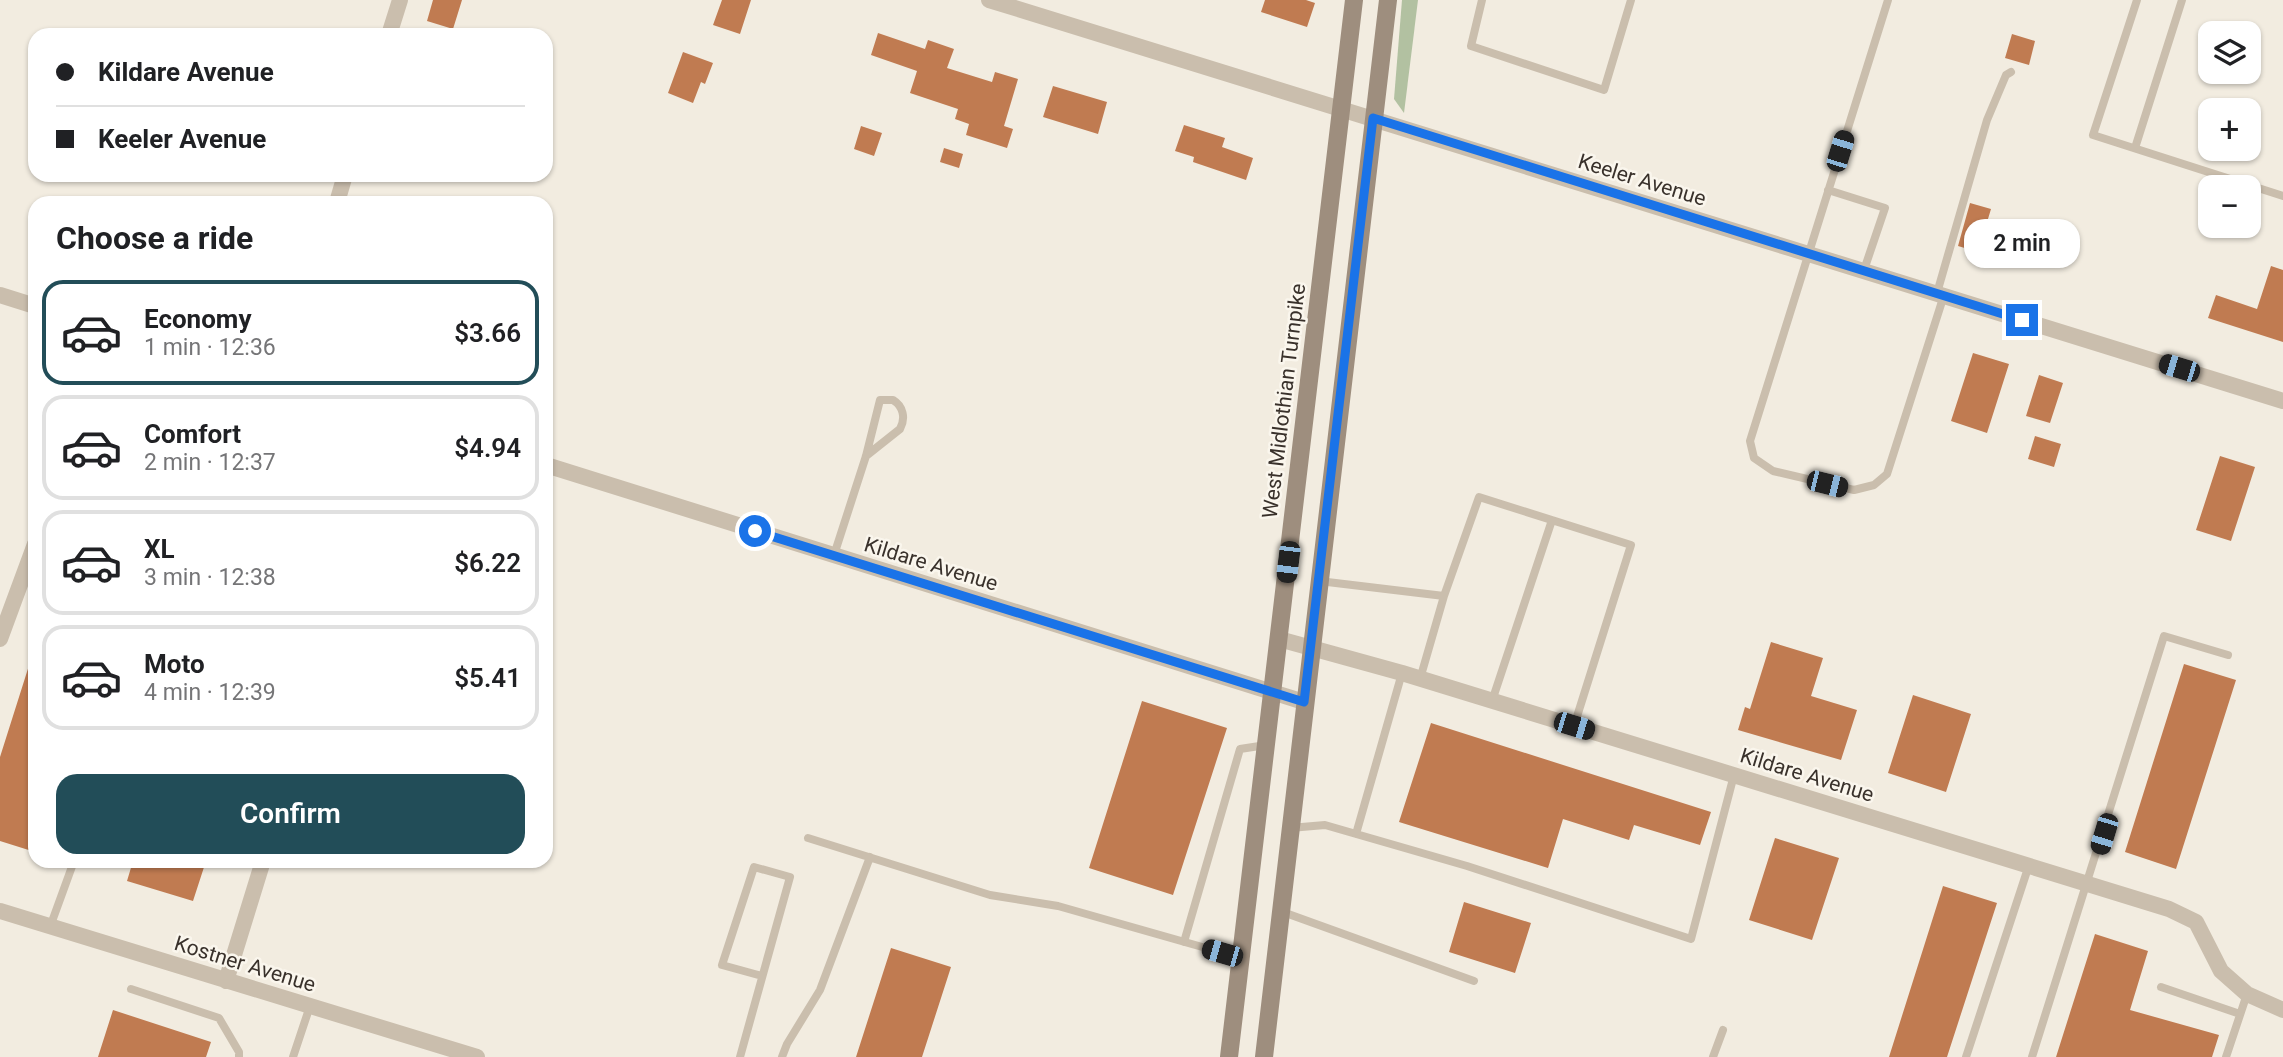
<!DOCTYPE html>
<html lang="en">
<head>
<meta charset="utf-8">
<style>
	body { margin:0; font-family:Roboto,sans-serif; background:#f2f2f2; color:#202124; height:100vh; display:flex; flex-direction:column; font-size:26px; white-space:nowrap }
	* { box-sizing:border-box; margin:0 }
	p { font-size:23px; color:#757577 }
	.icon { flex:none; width:38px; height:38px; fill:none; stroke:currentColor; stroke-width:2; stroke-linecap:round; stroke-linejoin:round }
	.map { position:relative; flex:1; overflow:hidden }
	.sheet { position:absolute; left:28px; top:196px; width:525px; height:672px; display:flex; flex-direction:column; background:#fff; border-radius:21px; box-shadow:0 2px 5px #0004 }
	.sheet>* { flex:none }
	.hud { position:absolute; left:28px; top:28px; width:525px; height:154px; border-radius:21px; box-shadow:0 2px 5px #0004; display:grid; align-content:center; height:154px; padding:0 28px; background:#fff }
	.buttons { position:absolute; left:2198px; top:21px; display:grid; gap:14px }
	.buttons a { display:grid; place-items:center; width:63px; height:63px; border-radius:14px; background:#fff; box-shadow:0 2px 5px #0004; font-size:35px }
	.end { position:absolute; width:32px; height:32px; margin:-16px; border:9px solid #1a73e8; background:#fff; box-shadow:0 0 0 4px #fff }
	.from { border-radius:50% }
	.bubble { position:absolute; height:49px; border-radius:21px; background:#fff; box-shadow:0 2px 5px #0004; font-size:23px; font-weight:600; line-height:49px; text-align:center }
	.car { position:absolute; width:21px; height:42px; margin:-21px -10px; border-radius:9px; box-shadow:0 0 5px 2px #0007; background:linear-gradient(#222 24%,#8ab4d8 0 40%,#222 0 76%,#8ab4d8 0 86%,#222 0) }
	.hud b { display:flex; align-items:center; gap:24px; height:66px; font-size:26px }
	.hud b+b { border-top:2px solid #e0e0e0 }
	.hud i { width:18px; height:18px; background:#202124 }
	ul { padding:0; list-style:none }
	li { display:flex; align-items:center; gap:21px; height:105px; margin:0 14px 10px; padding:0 14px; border:4px solid #e0e0e0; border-radius:21px }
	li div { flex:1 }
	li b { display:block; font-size:26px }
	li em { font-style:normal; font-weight:600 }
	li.on { border-color:#224d58 }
	li>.icon { width:63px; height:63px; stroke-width:1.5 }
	h2 { padding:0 28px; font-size:32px; line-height:84px }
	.action { display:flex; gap:14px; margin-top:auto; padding:14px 28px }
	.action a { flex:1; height:80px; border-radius:21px; background:#224d58; color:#fff; font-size:28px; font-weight:600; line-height:80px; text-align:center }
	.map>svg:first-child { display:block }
	.green { fill:#b2c1a1 }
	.building { fill:#c07b51 }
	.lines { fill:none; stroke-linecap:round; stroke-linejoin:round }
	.service { stroke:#cabead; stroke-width:8 }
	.minor { stroke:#cabead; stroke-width:16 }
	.secondary { stroke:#9e8e7e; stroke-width:18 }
	.route { stroke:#1a73e8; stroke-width:9 }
	.labels { text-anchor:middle; stroke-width:5; stroke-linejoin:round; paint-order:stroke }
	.street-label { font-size:21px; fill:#39312b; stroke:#faf6ed }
</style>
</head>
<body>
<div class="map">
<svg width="2283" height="1057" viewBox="0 0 2283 1057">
	<rect width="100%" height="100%" fill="#f2ece0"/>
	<path class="green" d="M1402 0H1418L1404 113 1394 99Z"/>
	<path class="building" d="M433 0H462L453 29 427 21Z
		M722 0H751L740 34 713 25Z
		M1265 0H1306L1315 3 1307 27 1261 12Z
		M878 33 925 49 928 40 954 49 947 68 992 82 995 72 1018 79 1004 126 1013 129 1007 148 966 135 969 124 955 119 958 109 910 93 917 71 871 55Z
		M2012 34 2035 41 2029 65 2005 58Z
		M683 52 713 63 705 84 701 82 693 103 668 93Z
		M1053 86 1107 102 1098 134 1043 117Z
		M1184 125 1225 138 1222 147 1253 158 1246 180 1193 162 1194 157 1175 151Z
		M861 126 882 133 874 156 854 149Z
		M944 148 963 154 959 168 940 162Z
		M1970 203 1991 209 1978 252 1958 246Z
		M2271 266 2283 270V342L2208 318 2216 295 2257 309Z
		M1973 353 2009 364 1987 433 1951 421Z
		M2039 375 2063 383 2050 423 2026 416Z
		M2035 436 2061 444 2054 467 2028 459Z
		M2220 456 2255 467 2231 541 2196 530Z
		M1771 642 1823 658 1811 696 1857 710 1841 760 1738 730 1745 707 1750 709Z
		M32 656H35V852L0 841V757Z
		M2184 664 2236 680 2176 869 2125 852Z
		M1913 695 1971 714 1946 792 1888 773Z
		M1142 701 1227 728 1173 895 1089 868Z
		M1431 723 1711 812 1700 845 1634 825 1629 840 1563 819 1548 868 1399 822Z
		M1775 838 1839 858 1812 940 1749 920Z
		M133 861H206L193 901 127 881Z
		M1943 886 1997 903 1947 1057H1889Z
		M1464 902 1531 923 1515 973 1449 952Z
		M2095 934 2148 951 2130 1010 2219 1035 2212 1057H2056Z
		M891 948 951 967 922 1057H856Z
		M113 1010 211 1042 206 1057H98Z"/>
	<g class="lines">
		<path class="service" d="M1482 0 1471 46 1604 90 1631 0
			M1888 0 1750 441 1754 458 1773 471 1854 490 1874 485 1887 474 1944 295
			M2137 0 2093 135 2283 196
			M2135 148 2182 0
			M1828 190 1885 208 1864 270
			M1937 293 1987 120 2006 75 2011 72
			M834 555 866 456 880 400H893C903 406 906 418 900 429L866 456
			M1319 581 1444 596 1420 679
			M1444 596 1479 497 1631 545 1574 726
			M1492 701 1552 520
			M1290 828 1325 825 1467 866 1691 939 1734 775
			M1356 834 1402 673
			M808 838 990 895 1058 906 1241 958
			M1280 911 1474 981
			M50 927 74 861
			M1184 942 1240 749 1266 745
			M2161 987 2240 1014
			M131 989 219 1018 239 1052V1057
			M293 1057 310 1006
			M740 1057 790 877 754 867 722 965 762 976
			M782 1057 787 1044 820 990 870 857
			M1713 1057 1723 1030
			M1966 1057 2029 865
			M2032 1057 2164 636 2228 655
			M2226 1057 2247 994"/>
		<path class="minor" d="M989 0 2283 401
			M389 35 400 0
			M338 199 345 175
			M0 295 35 306
			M546 465 1304 702
			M0 639 35 544
			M1279 639 1402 673 2169 909 2196 922 2221 971 2247 994 2283 1010
			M0 911 477 1057
			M226 981 263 861"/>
		<path class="secondary" d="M1229 1057 1354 0
			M1264 1057 1388 0"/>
	</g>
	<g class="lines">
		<path class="route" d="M755 531 1304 702 1373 118 2022 320"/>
	</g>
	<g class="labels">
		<g class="street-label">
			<text transform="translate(1642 180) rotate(17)" y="7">Keeler Avenue</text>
			<text transform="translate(1284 401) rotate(-83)" y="7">West Midlothian Turnpike</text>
			<text transform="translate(931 564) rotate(17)" y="7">Kildare Avenue</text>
			<text transform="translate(1807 775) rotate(17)" y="7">Kildare Avenue</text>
			<text transform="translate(245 964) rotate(17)" y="7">Kostner Avenue</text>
		</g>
	</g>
</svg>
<div class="buttons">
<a><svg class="icon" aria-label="layers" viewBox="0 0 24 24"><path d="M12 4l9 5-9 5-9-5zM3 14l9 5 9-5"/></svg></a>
<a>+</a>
<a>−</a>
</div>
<i class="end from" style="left:755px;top:531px"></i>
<i class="end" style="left:2022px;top:320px"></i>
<div class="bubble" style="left:1964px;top:219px;width:116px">2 min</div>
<i class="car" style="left:1840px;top:151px;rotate:17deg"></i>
<i class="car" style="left:2179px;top:368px;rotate:287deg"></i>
<i class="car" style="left:1827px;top:484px;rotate:104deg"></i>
<i class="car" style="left:1288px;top:562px;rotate:187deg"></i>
<i class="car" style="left:1574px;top:726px;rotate:107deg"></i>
<i class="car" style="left:2104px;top:834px;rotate:197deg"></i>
<i class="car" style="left:1222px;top:953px;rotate:286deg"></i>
<div class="hud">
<b><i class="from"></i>Kildare Avenue</b>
<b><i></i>Keeler Avenue</b>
</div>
<section class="sheet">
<h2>Choose a ride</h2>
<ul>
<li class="on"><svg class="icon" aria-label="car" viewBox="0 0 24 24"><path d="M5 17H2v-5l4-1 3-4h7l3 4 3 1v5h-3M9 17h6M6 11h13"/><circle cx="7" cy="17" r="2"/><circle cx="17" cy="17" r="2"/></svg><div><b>Economy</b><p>1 min · 12:36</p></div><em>$3.66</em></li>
<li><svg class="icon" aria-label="car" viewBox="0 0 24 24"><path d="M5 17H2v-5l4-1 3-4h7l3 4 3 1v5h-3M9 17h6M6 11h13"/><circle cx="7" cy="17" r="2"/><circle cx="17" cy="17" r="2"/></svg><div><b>Comfort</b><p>2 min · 12:37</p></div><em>$4.94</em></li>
<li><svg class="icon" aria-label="car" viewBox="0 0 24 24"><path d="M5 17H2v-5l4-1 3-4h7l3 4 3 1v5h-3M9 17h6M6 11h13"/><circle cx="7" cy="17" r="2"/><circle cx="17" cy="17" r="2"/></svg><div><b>XL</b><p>3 min · 12:38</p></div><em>$6.22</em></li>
<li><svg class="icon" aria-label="car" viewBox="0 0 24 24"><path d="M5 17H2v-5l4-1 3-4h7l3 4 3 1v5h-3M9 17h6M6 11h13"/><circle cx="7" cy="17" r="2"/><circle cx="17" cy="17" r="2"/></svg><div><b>Moto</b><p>4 min · 12:39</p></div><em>$5.41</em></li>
</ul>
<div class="action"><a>Confirm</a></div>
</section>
</div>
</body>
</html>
